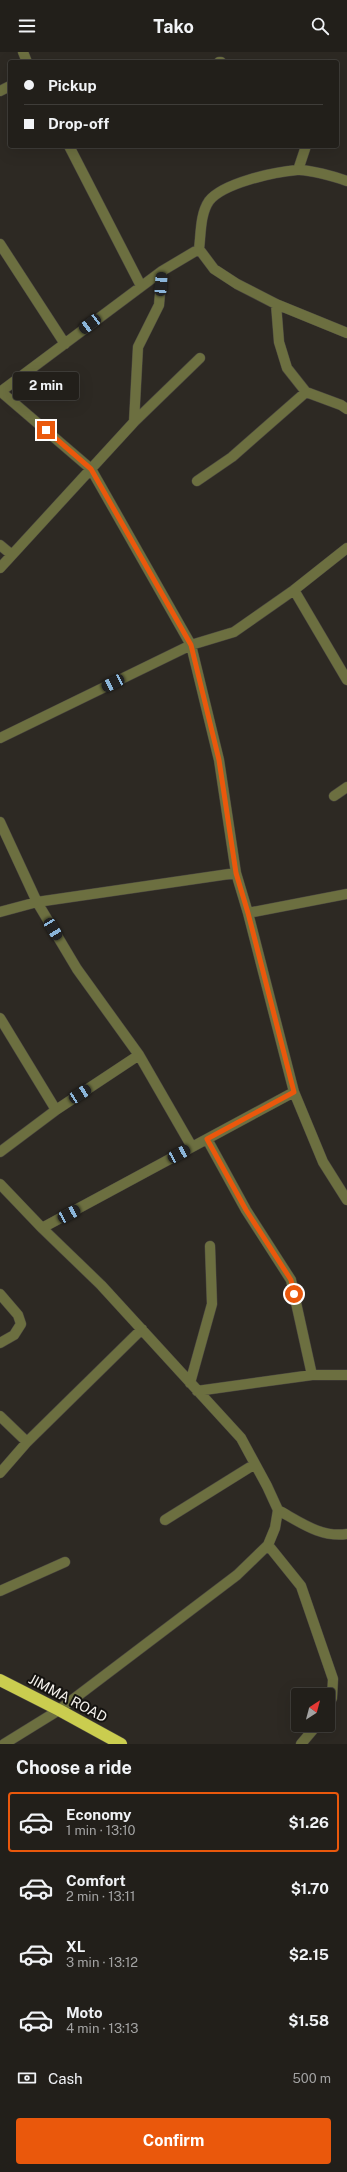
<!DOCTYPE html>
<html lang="en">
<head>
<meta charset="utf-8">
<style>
	body { margin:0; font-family:"Public Sans",sans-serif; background:#2e2c27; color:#f1f3f6; height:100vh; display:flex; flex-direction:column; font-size:15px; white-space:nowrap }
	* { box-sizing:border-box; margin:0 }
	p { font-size:13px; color:#a2a2a2 }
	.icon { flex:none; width:22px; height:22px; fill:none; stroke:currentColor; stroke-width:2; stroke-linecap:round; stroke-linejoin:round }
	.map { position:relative; height:1692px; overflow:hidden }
	.side { display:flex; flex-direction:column; background:#221f1a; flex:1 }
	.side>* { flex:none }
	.guide { position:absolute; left:8px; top:8px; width:331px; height:88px; border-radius:4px; box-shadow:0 4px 16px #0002,0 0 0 1px #3f3d39; display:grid; align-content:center; height:88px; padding:0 16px; background:#221f1a }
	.needle { width:26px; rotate:36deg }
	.tools { position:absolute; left:291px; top:1636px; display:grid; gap:8px }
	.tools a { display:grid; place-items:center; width:44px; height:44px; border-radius:4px; background:#221f1a; box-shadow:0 4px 16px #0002,0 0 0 1px #3f3d39; font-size:20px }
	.end { position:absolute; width:18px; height:18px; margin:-9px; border:5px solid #ea580c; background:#fff; box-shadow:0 0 0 2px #fff }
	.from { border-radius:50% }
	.bubble { position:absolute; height:28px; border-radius:4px; background:#221f1a; box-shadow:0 4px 16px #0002,0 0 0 1px #3f3d39; font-size:13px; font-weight:700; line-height:28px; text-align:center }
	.car { position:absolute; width:12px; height:24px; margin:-12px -6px; border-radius:5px; box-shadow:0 0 3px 1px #0007; background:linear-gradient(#222 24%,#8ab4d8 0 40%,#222 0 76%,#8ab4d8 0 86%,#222 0) }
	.guide b { display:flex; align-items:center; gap:14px; height:38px; font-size:15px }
	.guide b+b { border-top:1px solid #3f3d39 }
	.guide i { width:10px; height:10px; background:#f1f3f6 }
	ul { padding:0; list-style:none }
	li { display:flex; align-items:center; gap:12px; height:60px; margin:0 8px 6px; padding:0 8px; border:2px solid transparent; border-radius:4px }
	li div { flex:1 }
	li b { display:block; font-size:15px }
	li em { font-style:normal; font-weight:700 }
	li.on { border-color:#ea580c }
	li>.icon { width:36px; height:36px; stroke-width:1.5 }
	h2 { padding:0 16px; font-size:18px; line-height:48px }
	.pay { display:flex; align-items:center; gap:10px; height:44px; padding:0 16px; font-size:15px }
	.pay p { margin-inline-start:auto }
	.button { display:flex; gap:8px; margin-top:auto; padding:8px 16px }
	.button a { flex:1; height:46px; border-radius:4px; background:#ea580c; color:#fff; font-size:16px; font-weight:700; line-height:46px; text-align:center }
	header { display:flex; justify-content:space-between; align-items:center; height:52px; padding:0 16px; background:#221f1a; font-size:18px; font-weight:700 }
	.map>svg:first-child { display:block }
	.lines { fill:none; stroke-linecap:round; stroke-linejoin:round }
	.street-casing { stroke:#49453f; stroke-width:11 }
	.highway-casing { stroke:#49453f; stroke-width:13 }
	.street { stroke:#6c6f40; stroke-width:10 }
	.highway { stroke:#cacd4f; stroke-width:12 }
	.route { stroke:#ea580c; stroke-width:5 }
	.labels { text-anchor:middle; stroke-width:4; stroke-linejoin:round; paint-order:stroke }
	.street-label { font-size:14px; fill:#f4f1ec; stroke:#14120f }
</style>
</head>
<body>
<header><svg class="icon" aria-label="menu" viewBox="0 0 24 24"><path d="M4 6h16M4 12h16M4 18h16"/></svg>Tako<svg class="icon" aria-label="search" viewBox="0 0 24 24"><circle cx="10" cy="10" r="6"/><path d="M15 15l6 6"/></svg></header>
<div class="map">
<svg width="347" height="1692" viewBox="0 0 347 1692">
	<rect width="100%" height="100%" fill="#2d2923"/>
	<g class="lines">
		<defs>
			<path id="street" d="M23 0 27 10
				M219 10H221
				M0 39 10 34
				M69 94 141 234
				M298 118 306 94
				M0 192 65 292
				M199 197C201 182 200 162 209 149 223 131 274 120 297 118 308 117 336 125 347 129
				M276 252 279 290 287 316 306 340
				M0 339 91 417 191 593 219 708 236 821 248 861 294 1040 323 1110 347 1148
				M0 340 162 219 199 197 214 217 237 232 276 252 347 281
				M134 370 200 306
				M197 429 232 405 306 340 341 353 347 357
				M0 493 12 503
				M0 516 134 370 138 295 159 253 162 219
				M294 538 347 628
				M0 686 191 593 234 580 294 538 347 496
				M334 744 347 735
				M0 770 37 850 77 917 139 1003 192 1095
				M0 860 37 850 236 821
				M248 861 347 842
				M0 966 56 1058
				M207 1087 246 1158 291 1228 312 1323
				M0 1100 56 1058 139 1003
				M0 1132 42 1176 101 1233 241 1386 267 1434 278 1458 275 1476 268 1493 237 1523 59 1658 4 1692
				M42 1176 294 1040
				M0 1242 18 1263 21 1272 14 1283 0 1291
				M190 1331 212 1252 210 1194
				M197 1339 312 1323H347
				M0 1364 27 1390
				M0 1421 27 1390 142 1277
				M278 1458C300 1470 321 1486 347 1482
				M165 1468 255 1412
				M268 1493 301 1534 333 1627 332 1646 328 1656
				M0 1539 65 1510
				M301 1692 317 1673"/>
			<path id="highway" d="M0 1628 59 1658 121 1692"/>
		</defs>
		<use href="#street" class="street-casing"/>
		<use href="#highway" class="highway-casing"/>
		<use href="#street" class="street"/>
		<use href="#highway" class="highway"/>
	</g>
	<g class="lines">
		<path class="route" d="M46 378 91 417 191 593 219 708 236 821 248 861 294 1040 207 1087 246 1158 291 1228 294 1242"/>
	</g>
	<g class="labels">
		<g class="street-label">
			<text transform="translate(68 1646) rotate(28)" y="5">JIMMA ROAD</text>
		</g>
	</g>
</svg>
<div class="tools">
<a><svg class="needle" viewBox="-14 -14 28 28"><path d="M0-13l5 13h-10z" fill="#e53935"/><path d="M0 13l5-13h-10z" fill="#a2a2a2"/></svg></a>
</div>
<i class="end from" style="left:294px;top:1242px"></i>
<i class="end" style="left:46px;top:378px"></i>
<div class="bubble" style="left:13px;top:320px;width:66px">2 min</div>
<i class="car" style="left:161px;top:232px;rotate:4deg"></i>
<i class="car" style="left:90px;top:272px;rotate:233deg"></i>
<i class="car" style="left:113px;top:631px;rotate:244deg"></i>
<i class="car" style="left:53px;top:877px;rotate:149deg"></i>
<i class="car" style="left:80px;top:1042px;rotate:57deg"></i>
<i class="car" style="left:179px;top:1102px;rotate:62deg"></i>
<i class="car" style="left:69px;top:1162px;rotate:62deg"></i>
<div class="guide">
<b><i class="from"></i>Pickup</b>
<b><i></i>Drop-off</b>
</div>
</div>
<section class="side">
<h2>Choose a ride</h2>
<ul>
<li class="on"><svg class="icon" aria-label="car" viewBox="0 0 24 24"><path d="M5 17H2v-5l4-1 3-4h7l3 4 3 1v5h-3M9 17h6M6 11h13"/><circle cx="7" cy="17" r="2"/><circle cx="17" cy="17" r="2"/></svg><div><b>Economy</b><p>1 min · 13:10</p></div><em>$1.26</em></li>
<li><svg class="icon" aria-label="car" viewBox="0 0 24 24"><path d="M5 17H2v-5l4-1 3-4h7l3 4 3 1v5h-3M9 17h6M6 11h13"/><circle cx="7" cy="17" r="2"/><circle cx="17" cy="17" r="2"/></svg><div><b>Comfort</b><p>2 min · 13:11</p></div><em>$1.70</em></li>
<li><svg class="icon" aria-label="car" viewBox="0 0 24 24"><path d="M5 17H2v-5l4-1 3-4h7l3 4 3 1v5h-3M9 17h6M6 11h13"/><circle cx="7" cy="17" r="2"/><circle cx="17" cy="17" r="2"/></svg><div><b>XL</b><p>3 min · 13:12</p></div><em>$2.15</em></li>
<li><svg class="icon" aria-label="car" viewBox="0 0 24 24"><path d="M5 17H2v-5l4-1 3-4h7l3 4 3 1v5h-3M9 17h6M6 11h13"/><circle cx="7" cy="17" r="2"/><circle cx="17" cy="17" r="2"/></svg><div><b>Moto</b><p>4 min · 13:13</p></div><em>$1.58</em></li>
</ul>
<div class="pay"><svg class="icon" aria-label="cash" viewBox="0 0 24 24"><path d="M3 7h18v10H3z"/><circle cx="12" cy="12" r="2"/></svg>Cash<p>500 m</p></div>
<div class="button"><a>Confirm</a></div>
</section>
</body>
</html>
